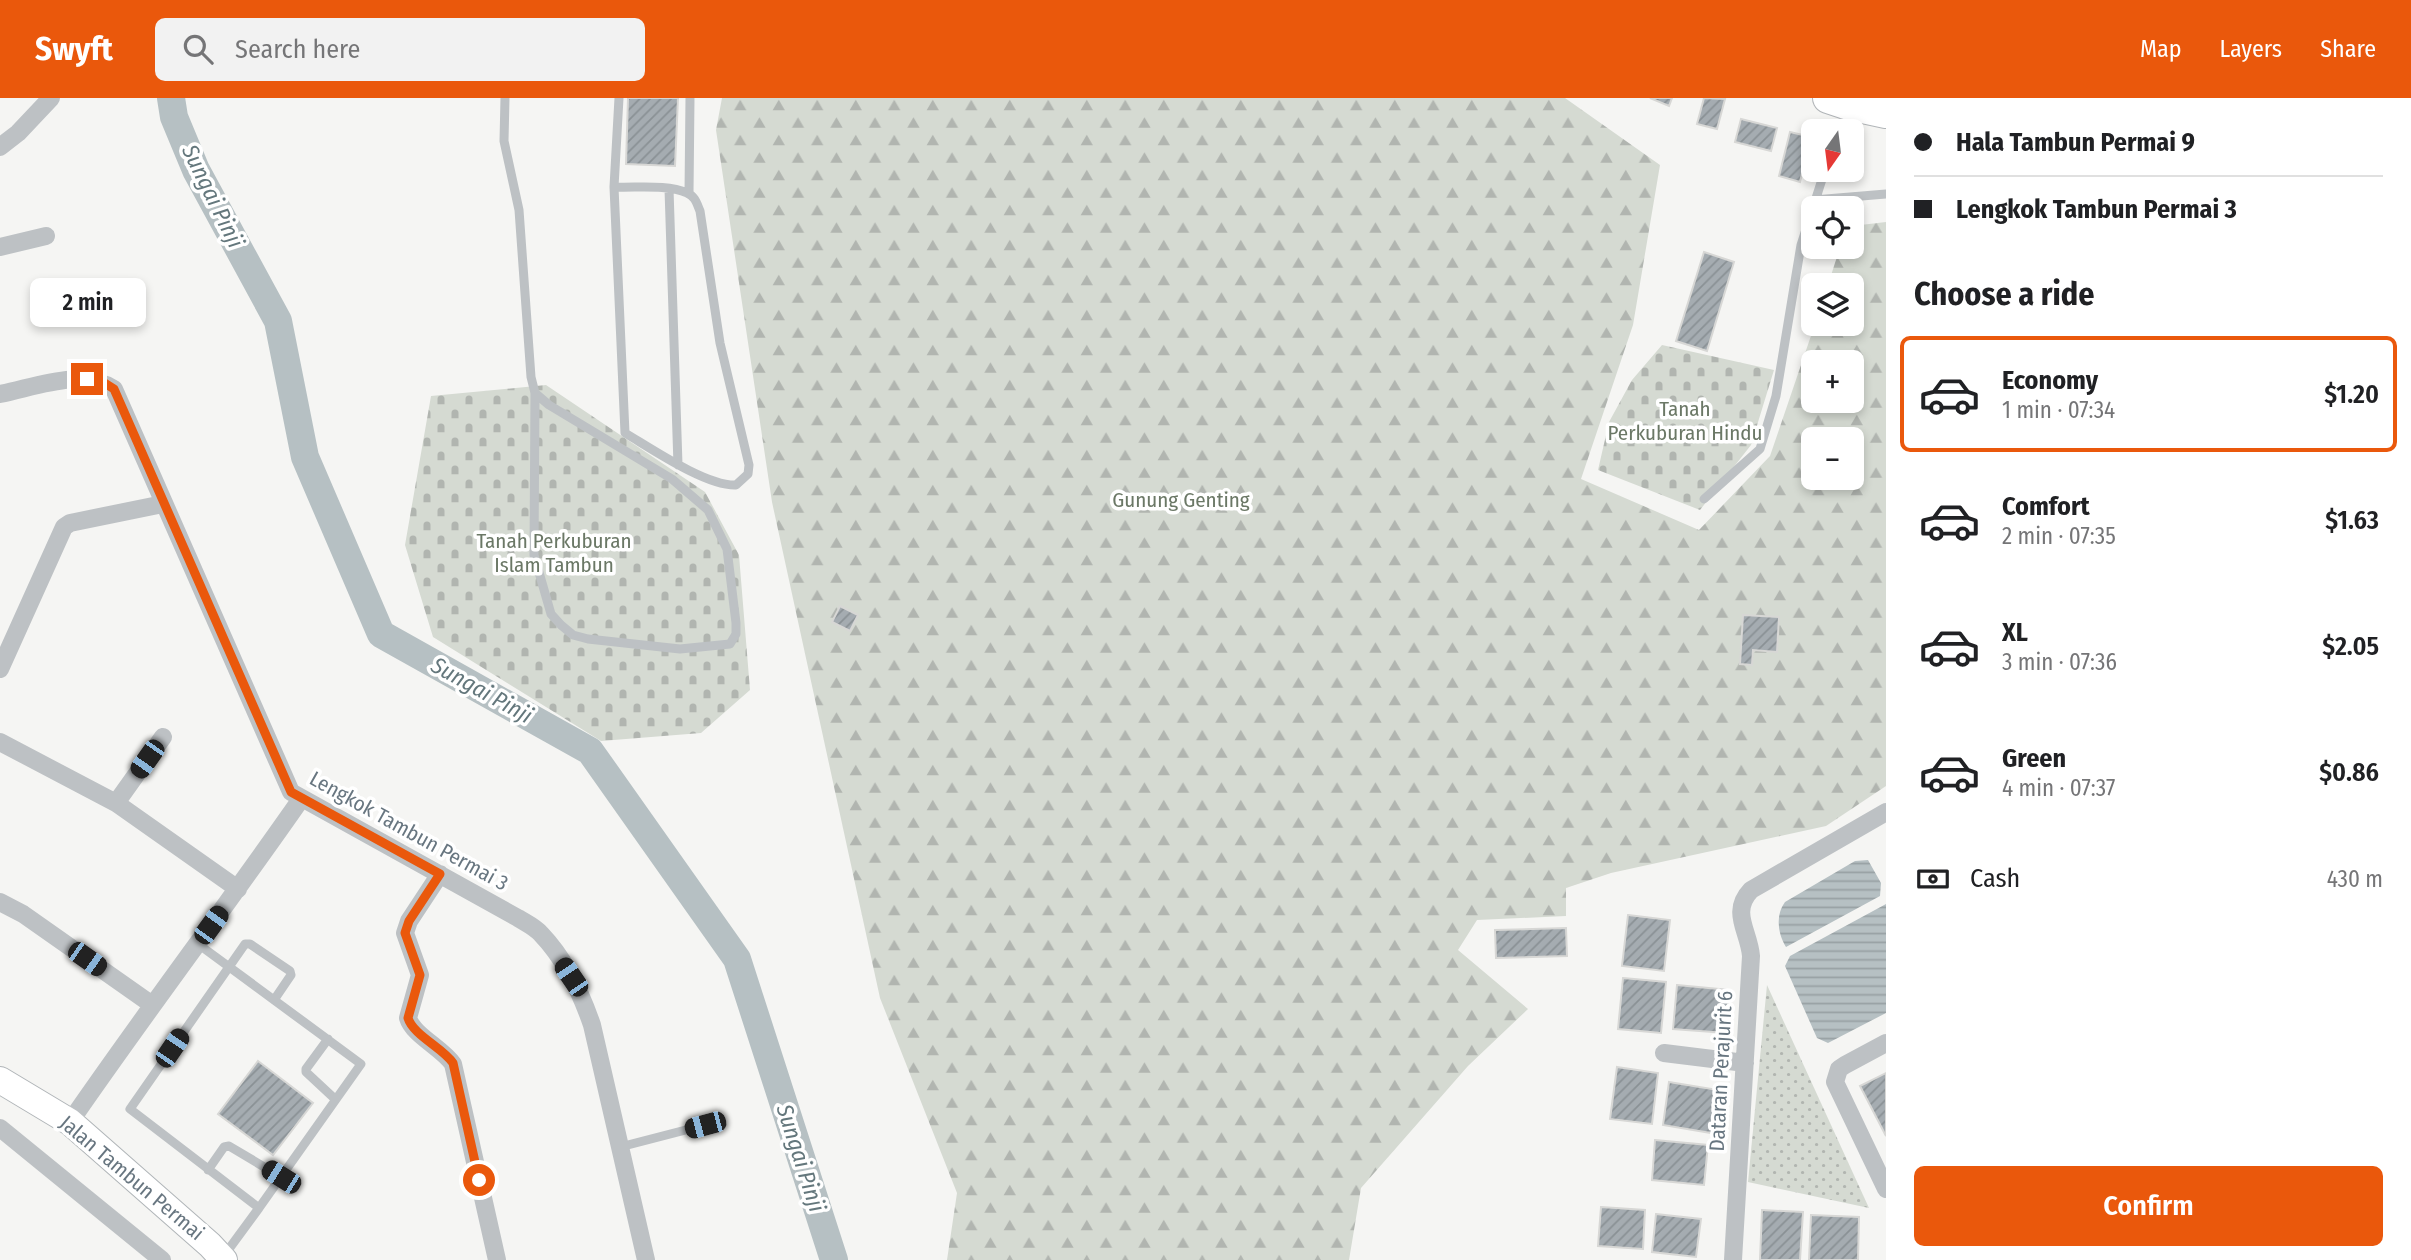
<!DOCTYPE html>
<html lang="en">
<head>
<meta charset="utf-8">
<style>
	body { margin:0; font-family:"Fira Sans Condensed",sans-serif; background:#f2f2f2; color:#202124; height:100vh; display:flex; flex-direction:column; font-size:26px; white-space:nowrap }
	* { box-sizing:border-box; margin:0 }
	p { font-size:23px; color:#757577 }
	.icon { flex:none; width:38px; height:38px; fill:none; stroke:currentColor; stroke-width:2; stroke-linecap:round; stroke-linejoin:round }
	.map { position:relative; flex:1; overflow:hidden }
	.details { display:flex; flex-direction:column; background:#fff; width:525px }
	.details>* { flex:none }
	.hud { display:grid; align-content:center; height:154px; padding:0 28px; background:#fff }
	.needle { width:46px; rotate:194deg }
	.fabs { position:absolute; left:1801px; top:21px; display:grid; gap:14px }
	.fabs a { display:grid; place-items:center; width:63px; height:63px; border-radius:10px; background:#fff; box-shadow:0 4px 10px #0003; font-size:35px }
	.end { position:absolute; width:32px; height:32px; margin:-16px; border:9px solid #ea580c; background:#fff; box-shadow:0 0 0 4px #fff }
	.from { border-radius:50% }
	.bubble { position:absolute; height:49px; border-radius:10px; background:#fff; box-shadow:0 4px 10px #0003; font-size:23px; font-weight:600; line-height:49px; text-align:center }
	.car { position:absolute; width:21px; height:42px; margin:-21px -10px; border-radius:9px; box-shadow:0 0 5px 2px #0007; background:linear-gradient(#222 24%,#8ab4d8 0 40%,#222 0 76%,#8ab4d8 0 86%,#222 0) }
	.hud b { display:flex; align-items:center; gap:24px; height:66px; font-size:26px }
	.hud b+b { border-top:2px solid #e0e0e0 }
	.hud i { width:18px; height:18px; background:#202124 }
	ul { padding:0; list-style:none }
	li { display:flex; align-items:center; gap:21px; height:116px; margin:0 14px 10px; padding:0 14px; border:4px solid transparent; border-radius:10px }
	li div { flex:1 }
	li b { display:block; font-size:26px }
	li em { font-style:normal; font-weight:600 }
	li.current { border-color:#ea580c }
	li>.icon { width:63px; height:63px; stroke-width:1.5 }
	h2 { padding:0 28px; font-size:32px; line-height:84px }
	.pay { display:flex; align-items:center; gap:18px; height:77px; padding:0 28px; font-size:26px }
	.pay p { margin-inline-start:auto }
	.button { display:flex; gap:14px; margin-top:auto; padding:14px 28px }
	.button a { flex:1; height:80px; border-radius:10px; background:#ea580c; color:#fff; font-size:28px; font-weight:600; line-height:80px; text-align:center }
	header { display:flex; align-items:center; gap:42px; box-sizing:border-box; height:98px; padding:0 35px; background:#ea580c; color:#fff }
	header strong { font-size:33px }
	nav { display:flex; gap:38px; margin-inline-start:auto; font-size:24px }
	.search { width:490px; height:63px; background:#f2f2f2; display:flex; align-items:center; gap:18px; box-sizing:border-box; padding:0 24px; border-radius:10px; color:#757577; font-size:26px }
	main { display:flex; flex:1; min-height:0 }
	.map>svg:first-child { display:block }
	.forest { fill:url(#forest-firs); fill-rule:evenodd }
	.cemetery { fill:url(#cemetery-stones) }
	.park { fill:url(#park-dots) }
	.water { fill:url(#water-rules) }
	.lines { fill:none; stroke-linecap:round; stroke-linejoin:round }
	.river { stroke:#b6c0c3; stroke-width:28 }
	.building { fill:url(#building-hatch); stroke:#d7d7d5; stroke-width:2 }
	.secondary-casing { stroke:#b0b5b8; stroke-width:28 }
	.primary-casing { stroke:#b1b5b8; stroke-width:32 }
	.lane { stroke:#bdc1c4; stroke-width:9 }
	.street { stroke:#bdc1c4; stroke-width:18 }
	.secondary { stroke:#fff; stroke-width:26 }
	.primary { stroke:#fff; stroke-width:30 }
	.route { stroke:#ea580c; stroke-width:9 }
	.labels { text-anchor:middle; stroke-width:7; stroke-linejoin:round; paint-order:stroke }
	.park-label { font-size:21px; fill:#6b7866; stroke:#fff }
	.street-label { font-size:21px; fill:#687680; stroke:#fff }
	.water-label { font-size:23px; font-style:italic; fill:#64777c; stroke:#fff }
</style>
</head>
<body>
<header>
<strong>Swyft</strong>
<div class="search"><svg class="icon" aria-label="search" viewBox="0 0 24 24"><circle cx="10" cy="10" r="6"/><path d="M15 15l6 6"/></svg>Search here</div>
<nav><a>Map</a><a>Layers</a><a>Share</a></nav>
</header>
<main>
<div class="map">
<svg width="1886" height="1162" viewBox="0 0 1886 1162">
	<defs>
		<pattern id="forest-firs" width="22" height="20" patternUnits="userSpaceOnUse" patternTransform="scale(1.75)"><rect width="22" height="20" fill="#d5dad2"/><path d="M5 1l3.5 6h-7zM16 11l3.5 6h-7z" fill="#b1b5b0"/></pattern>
		<pattern id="cemetery-stones" width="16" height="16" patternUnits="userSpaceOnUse" patternTransform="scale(1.75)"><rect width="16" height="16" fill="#d5dad2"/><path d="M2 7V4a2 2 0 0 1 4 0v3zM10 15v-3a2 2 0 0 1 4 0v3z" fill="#b1b5b0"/></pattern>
		<pattern id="park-dots" width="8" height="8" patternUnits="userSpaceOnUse" patternTransform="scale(1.75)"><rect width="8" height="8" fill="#d5dad2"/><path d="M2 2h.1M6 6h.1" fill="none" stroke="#b1b5b0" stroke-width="1.8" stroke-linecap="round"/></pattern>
		<pattern id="water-rules" width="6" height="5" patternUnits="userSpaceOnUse" patternTransform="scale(1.75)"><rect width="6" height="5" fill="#b6c0c3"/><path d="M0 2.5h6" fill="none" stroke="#98a1a4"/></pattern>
		<pattern id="building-hatch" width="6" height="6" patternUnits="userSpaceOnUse" patternTransform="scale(1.75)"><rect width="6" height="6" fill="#a5acb1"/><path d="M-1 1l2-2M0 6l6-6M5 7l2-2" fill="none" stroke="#8a9195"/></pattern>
	</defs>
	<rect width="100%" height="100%" fill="#f5f5f3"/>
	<path class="forest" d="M722 0H1565L1660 67 1633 227 1581 381 1699 432 1770 358 1815 226H1852V187H1828L1840 149H1852V128L1886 124V688L1826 728 1611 775 1566 790V818L1477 822 1458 852 1528 911 1468 968 1361 1090 1349 1162H947L957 1095 880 900 772 404 716 32ZM1813 264H1852V303H1813ZM1813 341H1852V380H1813Z"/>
	<path class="cemetery" d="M1662 247 1774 272 1751 347 1700 412 1598 372 1609 324 1632 282Z
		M546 287 705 394 739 457 750 592 701 635 601 643 433 539 405 447 431 298Z"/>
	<path class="park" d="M1767 887 1869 1110 1748 1084Z"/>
	<path class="water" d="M1868 762 1881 785 1880 798 1786 849C1778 836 1775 818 1785 804L1855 763Z
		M1886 806V915L1828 945 1817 940 1785 868 1790 858Z"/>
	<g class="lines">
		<path class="river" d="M171 0 174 19 196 72 278 223 305 359 381 536 590 653 737 861 834 1162"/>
	</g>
	<path class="building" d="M628 0H678L675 68 626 66Z
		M1650 0H1672L1669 8Z
		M1704 0 1725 1 1717 31 1697 26Z
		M1741 21 1777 30 1771 53 1735 44Z
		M1790 34 1811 39 1800 84 1779 78Z
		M1704 154 1734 164 1707 253 1676 243Z
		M840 508 858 517 850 533 832 524Z
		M1743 517 1779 519 1777 554 1753 552 1752 567 1740 566Z
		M1628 817 1670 822 1664 873 1622 868Z
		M1566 830 1567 858 1496 860 1495 832Z
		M1623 880 1666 884 1661 935 1618 931Z
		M1677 887 1729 892 1726 935 1673 931Z
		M258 963 313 1005 273 1057 218 1016Z
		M1617 969 1658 975 1652 1026 1610 1021Z
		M1886 975V1038L1860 988Z
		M1669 984 1724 993 1717 1036 1663 1027Z
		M1655 1042 1708 1047 1704 1087 1652 1082Z
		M1601 1109 1645 1112 1643 1151 1598 1148Z
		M1762 1112 1803 1114 1800 1162H1760Z
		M1656 1116 1701 1121 1696 1159 1652 1154Z
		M1811 1117 1859 1119 1858 1162H1809Z"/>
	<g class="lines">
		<defs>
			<path id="secondary" d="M0 982 70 1024 210 1147 224 1162"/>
			<path id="primary" d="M1828 0 1849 7 1886 15"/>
		</defs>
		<use href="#secondary" class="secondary-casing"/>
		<use href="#primary" class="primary-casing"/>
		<path class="lane" d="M505 0 504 43 519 112 531 279 535 295 549 307 672 381 708 412 727 451 736 525V536L730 546 680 551 588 541 573 537 561 527 551 516 534 457 535 295
			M1839 33 1847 12
			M614 89C637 90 667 86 687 95 695 98 697 106 700 113L720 245 749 367 748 376 736 387C706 388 652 351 625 335L614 89 619 0
			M669 91 678 367
			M689 95 690 0
			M1814 102 1886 96
			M1704 401 1760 351 1776 298 1801 147 1825 72
			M198 846 361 966 259 1110
			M328 941 306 971V974L335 1001
			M620 1049 705 1027
			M208 1072 224 1049 229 1048 281 1079
			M223 1159 259 1110 130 1011 245 846H250L290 873 291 877 274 902"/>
		<path class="street" d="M0 49 18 35 51 0
			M0 149 46 138
			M0 296C36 289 81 270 114 291L291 694 518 820C526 825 535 829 541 836 565 861 581 895 592 927L646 1162
			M0 571 64 429 70 425 163 406
			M0 644 116 705 238 791
			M116 705 163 639
			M440 776 409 823 405 835 420 877 408 920C413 937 442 950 453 966L497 1162
			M0 804 23 816 151 906
			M1886 945 1845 967 1839 971 1835 984 1886 1091
			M1664 955 1745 965
			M70 1024C145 915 225 810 301 701
			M0 1030 162 1162
			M1733 1162 1751 858C1749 833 1730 814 1751 792L1886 714"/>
		<use href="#secondary" class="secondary"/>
		<use href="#primary" class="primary"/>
	</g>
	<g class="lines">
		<path class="route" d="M87 281 103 284 114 291 291 694 440 776 409 823 405 835 420 877 408 920C413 937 443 950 453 965L479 1082"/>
	</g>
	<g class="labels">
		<g class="park-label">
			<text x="1685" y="318">Tanah<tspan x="1685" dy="24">Perkuburan Hindu</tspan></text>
			<text x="1181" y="409">Gunung Genting</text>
			<text x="554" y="450">Tanah Perkuburan<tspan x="554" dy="24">Islam Tambun</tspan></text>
		</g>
		<g class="street-label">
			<text transform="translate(409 733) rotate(29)" y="7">Lengkok Tambun Permai 3</text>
			<text transform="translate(1721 973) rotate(-87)" y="7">Dataran Perajurit 6</text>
			<text transform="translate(132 1080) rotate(40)" y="7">Jalan Tambun Permai</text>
		</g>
		<g class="water-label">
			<text transform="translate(213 98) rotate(64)" y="8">Sungai Pinji</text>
			<text transform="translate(482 592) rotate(29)" y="8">Sungai Pinji</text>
			<text transform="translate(801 1060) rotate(72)" y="8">Sungai Pinji</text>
		</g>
	</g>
</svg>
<div class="fabs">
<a><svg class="needle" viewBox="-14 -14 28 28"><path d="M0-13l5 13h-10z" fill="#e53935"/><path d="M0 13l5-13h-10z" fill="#757577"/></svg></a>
<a><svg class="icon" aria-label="locate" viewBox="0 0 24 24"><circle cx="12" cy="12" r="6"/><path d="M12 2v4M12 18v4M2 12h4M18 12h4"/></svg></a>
<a><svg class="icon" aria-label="layers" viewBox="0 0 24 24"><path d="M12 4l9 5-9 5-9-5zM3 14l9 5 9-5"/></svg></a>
<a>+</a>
<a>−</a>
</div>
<i class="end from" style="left:479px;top:1082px"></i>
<i class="end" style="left:87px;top:281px"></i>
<div class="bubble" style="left:30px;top:180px;width:116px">2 min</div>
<i class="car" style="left:147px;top:661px;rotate:215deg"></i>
<i class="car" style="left:211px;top:827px;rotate:36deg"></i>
<i class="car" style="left:87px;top:861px;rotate:125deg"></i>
<i class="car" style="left:571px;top:879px;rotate:326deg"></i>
<i class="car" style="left:172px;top:950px;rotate:34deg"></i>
<i class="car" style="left:705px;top:1027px;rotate:255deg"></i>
<i class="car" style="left:281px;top:1079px;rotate:302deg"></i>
</div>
<section class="details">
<div class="hud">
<b><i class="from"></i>Hala Tambun Permai 9</b>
<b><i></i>Lengkok Tambun Permai 3</b>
</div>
<h2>Choose a ride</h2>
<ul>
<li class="current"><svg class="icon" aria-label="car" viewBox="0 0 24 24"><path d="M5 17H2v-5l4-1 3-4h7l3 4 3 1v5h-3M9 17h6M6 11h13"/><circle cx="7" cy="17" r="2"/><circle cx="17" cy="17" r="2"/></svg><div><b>Economy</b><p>1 min · 07:34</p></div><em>$1.20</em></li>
<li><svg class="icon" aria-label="car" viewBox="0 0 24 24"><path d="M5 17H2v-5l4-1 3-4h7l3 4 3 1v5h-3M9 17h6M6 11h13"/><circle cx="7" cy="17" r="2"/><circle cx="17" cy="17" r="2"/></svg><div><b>Comfort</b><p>2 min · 07:35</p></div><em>$1.63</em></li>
<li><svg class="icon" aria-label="car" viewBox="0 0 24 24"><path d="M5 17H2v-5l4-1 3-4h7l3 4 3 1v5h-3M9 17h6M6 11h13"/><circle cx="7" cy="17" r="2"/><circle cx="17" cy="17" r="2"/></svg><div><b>XL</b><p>3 min · 07:36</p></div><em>$2.05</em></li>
<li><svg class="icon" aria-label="car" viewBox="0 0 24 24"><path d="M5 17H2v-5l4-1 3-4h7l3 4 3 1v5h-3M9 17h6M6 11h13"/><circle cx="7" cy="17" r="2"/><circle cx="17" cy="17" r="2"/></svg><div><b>Green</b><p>4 min · 07:37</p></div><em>$0.86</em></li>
</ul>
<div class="pay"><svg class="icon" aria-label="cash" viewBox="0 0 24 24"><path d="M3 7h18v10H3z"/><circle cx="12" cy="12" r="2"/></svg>Cash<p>430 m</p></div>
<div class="button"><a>Confirm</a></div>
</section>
</main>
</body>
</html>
